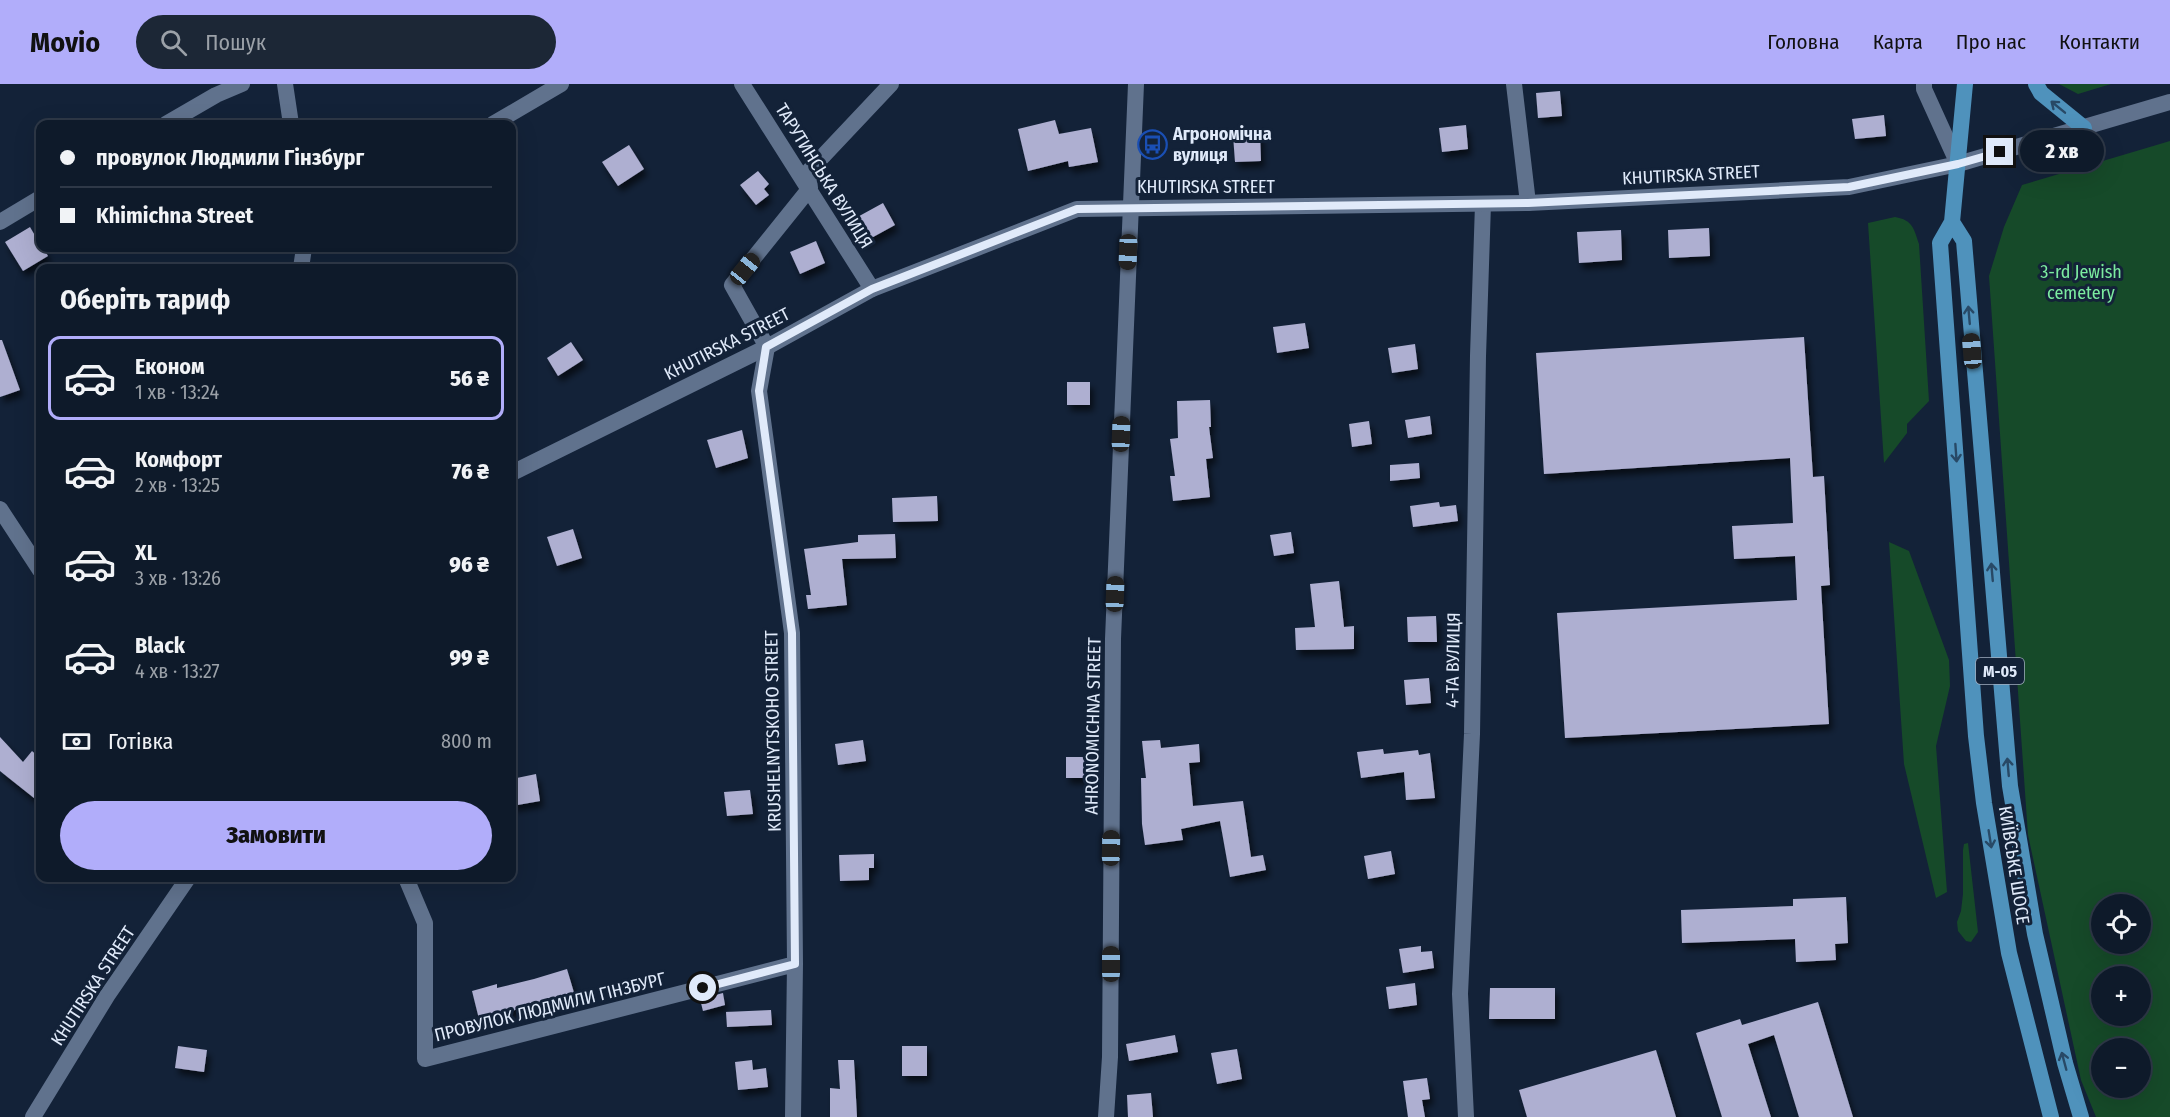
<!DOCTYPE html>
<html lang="uk">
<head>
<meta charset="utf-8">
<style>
	body { margin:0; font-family:"Fira Sans Condensed",sans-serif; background:#1c2736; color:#f1f3f6; height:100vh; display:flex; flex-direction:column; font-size:22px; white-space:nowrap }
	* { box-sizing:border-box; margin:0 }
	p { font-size:20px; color:#9ba1a8 }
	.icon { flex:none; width:33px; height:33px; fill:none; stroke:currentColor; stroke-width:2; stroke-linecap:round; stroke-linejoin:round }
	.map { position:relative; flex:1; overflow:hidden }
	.sheet { position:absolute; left:36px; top:180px; width:480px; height:618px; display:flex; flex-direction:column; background:#0e1a2a; border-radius:12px; box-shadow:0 6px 24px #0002,0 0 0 2px #2e3847 }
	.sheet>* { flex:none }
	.top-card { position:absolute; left:36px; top:36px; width:480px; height:132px; border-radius:12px; box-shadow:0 6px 24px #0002,0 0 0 2px #2e3847; display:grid; align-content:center; height:132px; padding:0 24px; background:#0e1a2a }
	.tools { position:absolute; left:2091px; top:810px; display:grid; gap:12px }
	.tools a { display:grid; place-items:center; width:60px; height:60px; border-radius:50%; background:#0e1a2a; box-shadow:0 6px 24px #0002,0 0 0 2px #2e3847; font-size:30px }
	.end { position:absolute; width:27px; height:27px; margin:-14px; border:8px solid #e0eafa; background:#111; box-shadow:0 0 0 3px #111 }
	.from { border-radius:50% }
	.bubble { position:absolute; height:42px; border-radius:21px; background:#0e1a2a; box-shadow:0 6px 24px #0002,0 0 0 2px #2e3847; font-size:20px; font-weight:800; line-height:42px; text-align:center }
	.car { position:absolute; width:18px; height:36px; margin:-18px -9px; border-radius:8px; box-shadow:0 0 4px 2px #0007; background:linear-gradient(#222 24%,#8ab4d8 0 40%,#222 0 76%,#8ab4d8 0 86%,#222 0) }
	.top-card b { display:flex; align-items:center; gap:21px; height:57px; font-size:22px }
	.top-card b+b { border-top:2px solid #2e3847 }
	.top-card i { width:15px; height:15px; background:#f1f3f6 }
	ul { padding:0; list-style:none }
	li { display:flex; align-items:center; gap:18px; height:84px; margin:0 12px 9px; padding:0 12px; border:3px solid transparent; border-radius:12px }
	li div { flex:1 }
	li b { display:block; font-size:22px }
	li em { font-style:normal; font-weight:800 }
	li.selected { border-color:#b1adfa }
	li>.icon { width:54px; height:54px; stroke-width:1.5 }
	h2 { padding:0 24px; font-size:27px; line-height:72px }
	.pay { display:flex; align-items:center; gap:15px; height:66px; padding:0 24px; font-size:22px }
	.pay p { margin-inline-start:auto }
	.action { display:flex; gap:12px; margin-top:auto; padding:12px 24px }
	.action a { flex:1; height:69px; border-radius:36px; background:#b1adfa; color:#111; font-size:24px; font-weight:800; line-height:69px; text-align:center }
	header { display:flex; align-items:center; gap:36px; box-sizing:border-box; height:84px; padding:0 30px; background:#b1adfa; color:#111 }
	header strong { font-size:28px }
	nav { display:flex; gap:33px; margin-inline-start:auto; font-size:21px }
	.search { width:420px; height:54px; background:#1c2736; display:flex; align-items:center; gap:15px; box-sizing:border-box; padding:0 21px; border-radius:33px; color:#9ba1a8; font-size:22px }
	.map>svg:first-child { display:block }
	.green { fill:#164a29; fill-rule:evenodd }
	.building { fill:#aeafd1; filter:url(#shadow) }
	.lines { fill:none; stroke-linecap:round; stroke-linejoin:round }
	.minor { stroke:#60728d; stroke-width:16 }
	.tertiary { stroke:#60728d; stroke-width:16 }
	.secondary { stroke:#60728d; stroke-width:16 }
	.primary { stroke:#4f92bc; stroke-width:16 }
	.oneway { stroke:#284966 }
	.route { stroke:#e0eafa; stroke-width:8 }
	.labels { text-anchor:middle; stroke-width:6; stroke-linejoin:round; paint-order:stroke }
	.shield { fill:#132238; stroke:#a2aec0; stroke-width:1.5 }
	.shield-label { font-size:16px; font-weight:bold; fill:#e0eafa }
	.poi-label { font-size:18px; font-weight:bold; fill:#e0eafa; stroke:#132238; text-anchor:start }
	.street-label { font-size:18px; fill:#e0eafa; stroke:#132238 }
	.park-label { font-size:18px; fill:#7ceca0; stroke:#132238 }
</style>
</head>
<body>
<header>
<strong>Movio</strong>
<div class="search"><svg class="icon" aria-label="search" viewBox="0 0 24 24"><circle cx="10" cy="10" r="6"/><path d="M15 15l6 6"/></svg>Пошук</div>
<nav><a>Головна</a><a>Карта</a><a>Про нас</a><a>Контакти</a></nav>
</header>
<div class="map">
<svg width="2170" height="1033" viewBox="0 0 2170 1033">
	<defs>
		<filter id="shadow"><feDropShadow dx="3.5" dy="6" stdDeviation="3" flood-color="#0009"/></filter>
	</defs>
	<rect width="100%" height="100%" fill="#132238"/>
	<path class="green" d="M2059 0H2111L2078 10Z
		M2170 57V1033H2096L2081 996 2028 751 1989 192 2004 143 2022 101ZM2102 820H2140V860H2102ZM2102 892H2140V932H2102ZM2102 964H2140V1004H2102Z
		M1895 133C1913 136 1914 145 1919 160L1929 317 1907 340V349L1884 379 1868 139Z
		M1889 458 1909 467 1949 576 1950 602 1936 662 1947 808 1936 814 1904 680Z
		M1968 759 1978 848 1971 858 1966 857 1958 847 1957 838 1961 827 1963 810V766L1964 760Z"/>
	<path class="building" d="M1560 7 1562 32 1538 34 1536 9Z
		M1884 31 1886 52 1855 55 1852 35Z
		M1055 36 1059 50 1091 44 1098 78 1069 83 1068 77 1028 87 1018 45Z
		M1466 41 1468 65 1442 68 1439 44Z
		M1260 49 1261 77 1235 78 1233 51Z
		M629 61 644 85 618 102 602 78Z
		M758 87 769 100 764 105 769 111 756 121 740 101Z
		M883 119 895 141 864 158 852 136Z
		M30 143 40 160V164H43L48 172 23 187 5 158Z
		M1709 144 1710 172 1669 174 1668 146Z
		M1621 146 1622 176 1579 179 1577 148Z
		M816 157 825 179 800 190 790 168Z
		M1305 239 1309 264 1277 269 1273 243Z
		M1804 253 1813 393 1824 392 1830 501 1821 502 1829 640 1565 654 1557 529 1797 516 1795 472 1734 475 1732 442 1793 439 1790 374 1544 390 1536 269Z
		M0 256H2L20 306 0 313Z
		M571 258 583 276 558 292 547 274Z
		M1415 260 1418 285 1392 289 1388 264Z
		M1067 298H1090V321H1067Z
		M1210 316 1211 343H1209L1213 374 1206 375 1210 413 1173 417 1170 392H1175L1170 355 1178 354 1177 317Z
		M1430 332 1432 350 1408 354 1405 336Z
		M1369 337 1372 360 1352 363 1349 340Z
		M742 346 748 374 716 384 707 356Z
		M1419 379 1420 394 1390 397V381Z
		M937 412 938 437 893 438 892 414Z
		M1439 418 1440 423 1456 421 1458 437 1413 443 1410 422Z
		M573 445 582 474 557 482 547 453Z
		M1291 448 1294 469 1274 472 1270 451Z
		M895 450 896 474 842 475 847 521 808 525 806 511H811L804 465 858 458V451Z
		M1339 497 1344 543 1354 542V565L1296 566 1295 544 1315 543 1310 500Z
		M1436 532 1437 558H1408L1407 533Z
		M1429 594 1431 619 1406 621 1404 596Z
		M0 653 23 678 32 667 40 674V706L34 714 0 687Z
		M863 656 866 677 838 681 835 660Z
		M1160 656 1161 664 1199 660 1200 678 1189 679 1193 722 1243 717 1251 773 1263 771 1266 786 1230 793 1220 737 1181 745 1183 756 1145 761 1142 740 1141 694H1146L1142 657Z
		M1383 665 1384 670 1418 666 1419 671 1430 669 1435 714 1406 716 1404 688 1361 694 1357 668Z
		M1066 673H1088V694H1066Z
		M536 690 540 717 512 722V695Z
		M750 706 753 730 727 732 724 708Z
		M1391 767 1395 790 1368 795 1364 772Z
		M874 770V784H869V796L840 797 839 771Z
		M1846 813 1848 859 1835 860 1836 876 1796 878 1795 855 1682 859 1681 826 1793 822V815Z
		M1421 862V868L1432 867 1434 884 1403 889 1399 865Z
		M567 885 575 912 554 919 519 927V925L479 935 472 907 497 900V904L534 895Z
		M1415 899 1417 921 1389 925 1386 903Z
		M1490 904H1555V935H1489Z
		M723 909 725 921 703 927 700 915Z
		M1818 918 1853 1033H1799L1774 951 1748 960 1771 1033H1722L1696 949 1740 935 1742 941Z
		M771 926 772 941 727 943 726 928Z
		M1175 951 1178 968 1129 977 1126 960Z
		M178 962 207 966 204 988 175 984Z
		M902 962H927V992H902Z
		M1237 965 1242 995 1217 1000 1211 969Z
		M1656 966 1676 1033H1527L1519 1006Z
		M752 976 753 986 766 984 768 1003 738 1006 735 978Z
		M838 976H854L857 1033H830V1004L840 1005Z
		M1427 994 1430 1015 1422 1016 1425 1033H1408L1403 997Z
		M1151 1009 1153 1033H1128L1127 1011Z"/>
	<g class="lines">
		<path class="minor" d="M285 0 291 40
			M742 0 872 205
			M1514 0 1528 119
			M166 40 216 11 242 0
			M493 40 561 0
			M0 138 40 114
			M301 184 304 164
			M0 425 40 486
			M406 794 425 839V975L795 880
			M793 1033 795 880 792 549 759 307 767 263 732 201 810 104 808 88 891 0
			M1466 1033 1460 910 1472 650 1478 272 1483 120"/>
		<path class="tertiary" d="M1924 0V5L1958 80
			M1106 1033 1110 973 1113 555 1136 0"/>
		<path class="secondary" d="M512 389 767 263 872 205 1077 125 1528 119 1849 103 1958 80 2170 18
			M33 1033 107 912 188 794"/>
		<path class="primary" d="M1965 0 1952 138 1940 159 1976 652 1984 719 2009 869 2051 1033
			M2036 0 2041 9 2084 44
			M1952 138 1964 157 2010 702 2035 850 2065 979 2081 1033"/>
	</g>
	<defs><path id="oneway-shaft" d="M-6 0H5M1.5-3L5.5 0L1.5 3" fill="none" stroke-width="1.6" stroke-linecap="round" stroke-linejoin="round" transform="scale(1.5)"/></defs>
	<g class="oneway">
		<use href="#oneway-shaft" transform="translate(2058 23) rotate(-141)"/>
		<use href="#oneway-shaft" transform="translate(1969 231) rotate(-95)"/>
		<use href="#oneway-shaft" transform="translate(1956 369) rotate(86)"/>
		<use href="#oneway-shaft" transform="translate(1992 488) rotate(-95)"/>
		<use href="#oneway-shaft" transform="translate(2008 683) rotate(-95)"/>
		<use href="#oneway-shaft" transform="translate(1990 755) rotate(81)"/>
		<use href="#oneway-shaft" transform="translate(2064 977) rotate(-105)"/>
	</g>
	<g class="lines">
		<path class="route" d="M703 904 795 880 792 549 759 307 766 263 872 205 1077 125 1528 119 1849 103 1958 80 2000 68"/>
	</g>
	<defs>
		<symbol id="bus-ring" viewBox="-11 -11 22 22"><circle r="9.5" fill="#132238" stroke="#1a4fb4" stroke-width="1.5"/><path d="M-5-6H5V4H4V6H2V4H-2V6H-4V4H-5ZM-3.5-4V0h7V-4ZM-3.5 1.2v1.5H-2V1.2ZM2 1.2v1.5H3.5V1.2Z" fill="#1a4fb4"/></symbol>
	</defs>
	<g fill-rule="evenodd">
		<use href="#bus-ring" x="1136" y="44" width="33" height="33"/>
	</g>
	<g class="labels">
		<rect class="shield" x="1976" y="574" width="48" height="26" rx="4.5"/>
		<g class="shield-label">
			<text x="2000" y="593">М-05</text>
		</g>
		<g class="poi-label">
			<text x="1173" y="56">Агрономічна<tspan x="1173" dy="21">вулиця</tspan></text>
		</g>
		<g class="street-label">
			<text transform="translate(1691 91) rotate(-3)" y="6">KHUTIRSKA STREET</text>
			<text transform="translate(824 92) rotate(58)" y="6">ТАРУТИНСЬКА ВУЛИЦЯ</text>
			<text x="1206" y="109">KHUTIRSKA STREET</text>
			<text transform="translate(727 260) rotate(-27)" y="6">KHUTIRSKA STREET</text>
			<text transform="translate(1453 576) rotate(-89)" y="6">4-ТА ВУЛИЦЯ</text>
			<text transform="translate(1093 642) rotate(-89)" y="6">AHRONOMICHNA STREET</text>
			<text transform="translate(773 647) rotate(-91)" y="6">KRUSHELNYTSKOHO STREET</text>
			<text transform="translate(2014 781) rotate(81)" y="6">КИЇВСЬКЕ ШОСЕ</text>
			<text transform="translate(93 902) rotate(-57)" y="6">KHUTIRSKA STREET</text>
			<text transform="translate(550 923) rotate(-14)" y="6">ПРОВУЛОК ЛЮДМИЛИ ГІНЗБУРГ</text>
		</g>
		<g class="park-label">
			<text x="2081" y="194">3-rd Jewish<tspan x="2081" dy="21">cemetery</tspan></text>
		</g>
	</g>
</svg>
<div class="tools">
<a><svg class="icon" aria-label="locate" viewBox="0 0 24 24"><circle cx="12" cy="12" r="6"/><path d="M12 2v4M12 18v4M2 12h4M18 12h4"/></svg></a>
<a>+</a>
<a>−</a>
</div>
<i class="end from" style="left:703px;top:904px"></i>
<i class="end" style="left:2000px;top:68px"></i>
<div class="bubble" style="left:2020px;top:46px;width:84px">2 хв</div>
<i class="car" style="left:1128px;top:168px;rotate:182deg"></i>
<i class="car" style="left:745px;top:185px;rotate:39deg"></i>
<i class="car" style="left:1972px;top:267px;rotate:355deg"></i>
<i class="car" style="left:1121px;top:350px;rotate:2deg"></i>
<i class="car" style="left:1115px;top:510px;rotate:2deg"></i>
<i class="car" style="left:1111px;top:764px;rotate:1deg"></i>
<i class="car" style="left:1111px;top:880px;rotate:0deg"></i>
<div class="top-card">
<b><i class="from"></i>провулок Людмили Гінзбург</b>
<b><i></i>Khimichna Street</b>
</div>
<section class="sheet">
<h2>Оберіть тариф</h2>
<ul>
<li class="selected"><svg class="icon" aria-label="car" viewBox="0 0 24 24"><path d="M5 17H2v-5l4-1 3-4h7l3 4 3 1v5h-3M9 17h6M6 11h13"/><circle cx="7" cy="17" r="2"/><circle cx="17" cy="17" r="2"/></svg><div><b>Економ</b><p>1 хв · 13:24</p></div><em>56 ₴</em></li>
<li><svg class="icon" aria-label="car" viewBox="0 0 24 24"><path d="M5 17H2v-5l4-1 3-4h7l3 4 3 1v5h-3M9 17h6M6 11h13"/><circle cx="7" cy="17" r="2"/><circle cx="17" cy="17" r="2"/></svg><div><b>Комфорт</b><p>2 хв · 13:25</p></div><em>76 ₴</em></li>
<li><svg class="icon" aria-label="car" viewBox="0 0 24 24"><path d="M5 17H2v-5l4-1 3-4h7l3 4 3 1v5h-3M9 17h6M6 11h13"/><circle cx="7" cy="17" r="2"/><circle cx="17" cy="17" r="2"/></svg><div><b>XL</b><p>3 хв · 13:26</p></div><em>96 ₴</em></li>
<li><svg class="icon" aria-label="car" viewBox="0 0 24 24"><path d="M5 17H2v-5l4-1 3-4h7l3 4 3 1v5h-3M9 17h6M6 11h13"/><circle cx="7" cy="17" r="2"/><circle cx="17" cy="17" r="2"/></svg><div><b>Black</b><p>4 хв · 13:27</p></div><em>99 ₴</em></li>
</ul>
<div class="pay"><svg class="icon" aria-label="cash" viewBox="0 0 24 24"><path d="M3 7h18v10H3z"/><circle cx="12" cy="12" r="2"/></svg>Готівка<p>800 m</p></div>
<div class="action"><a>Замовити</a></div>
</section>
</div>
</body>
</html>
